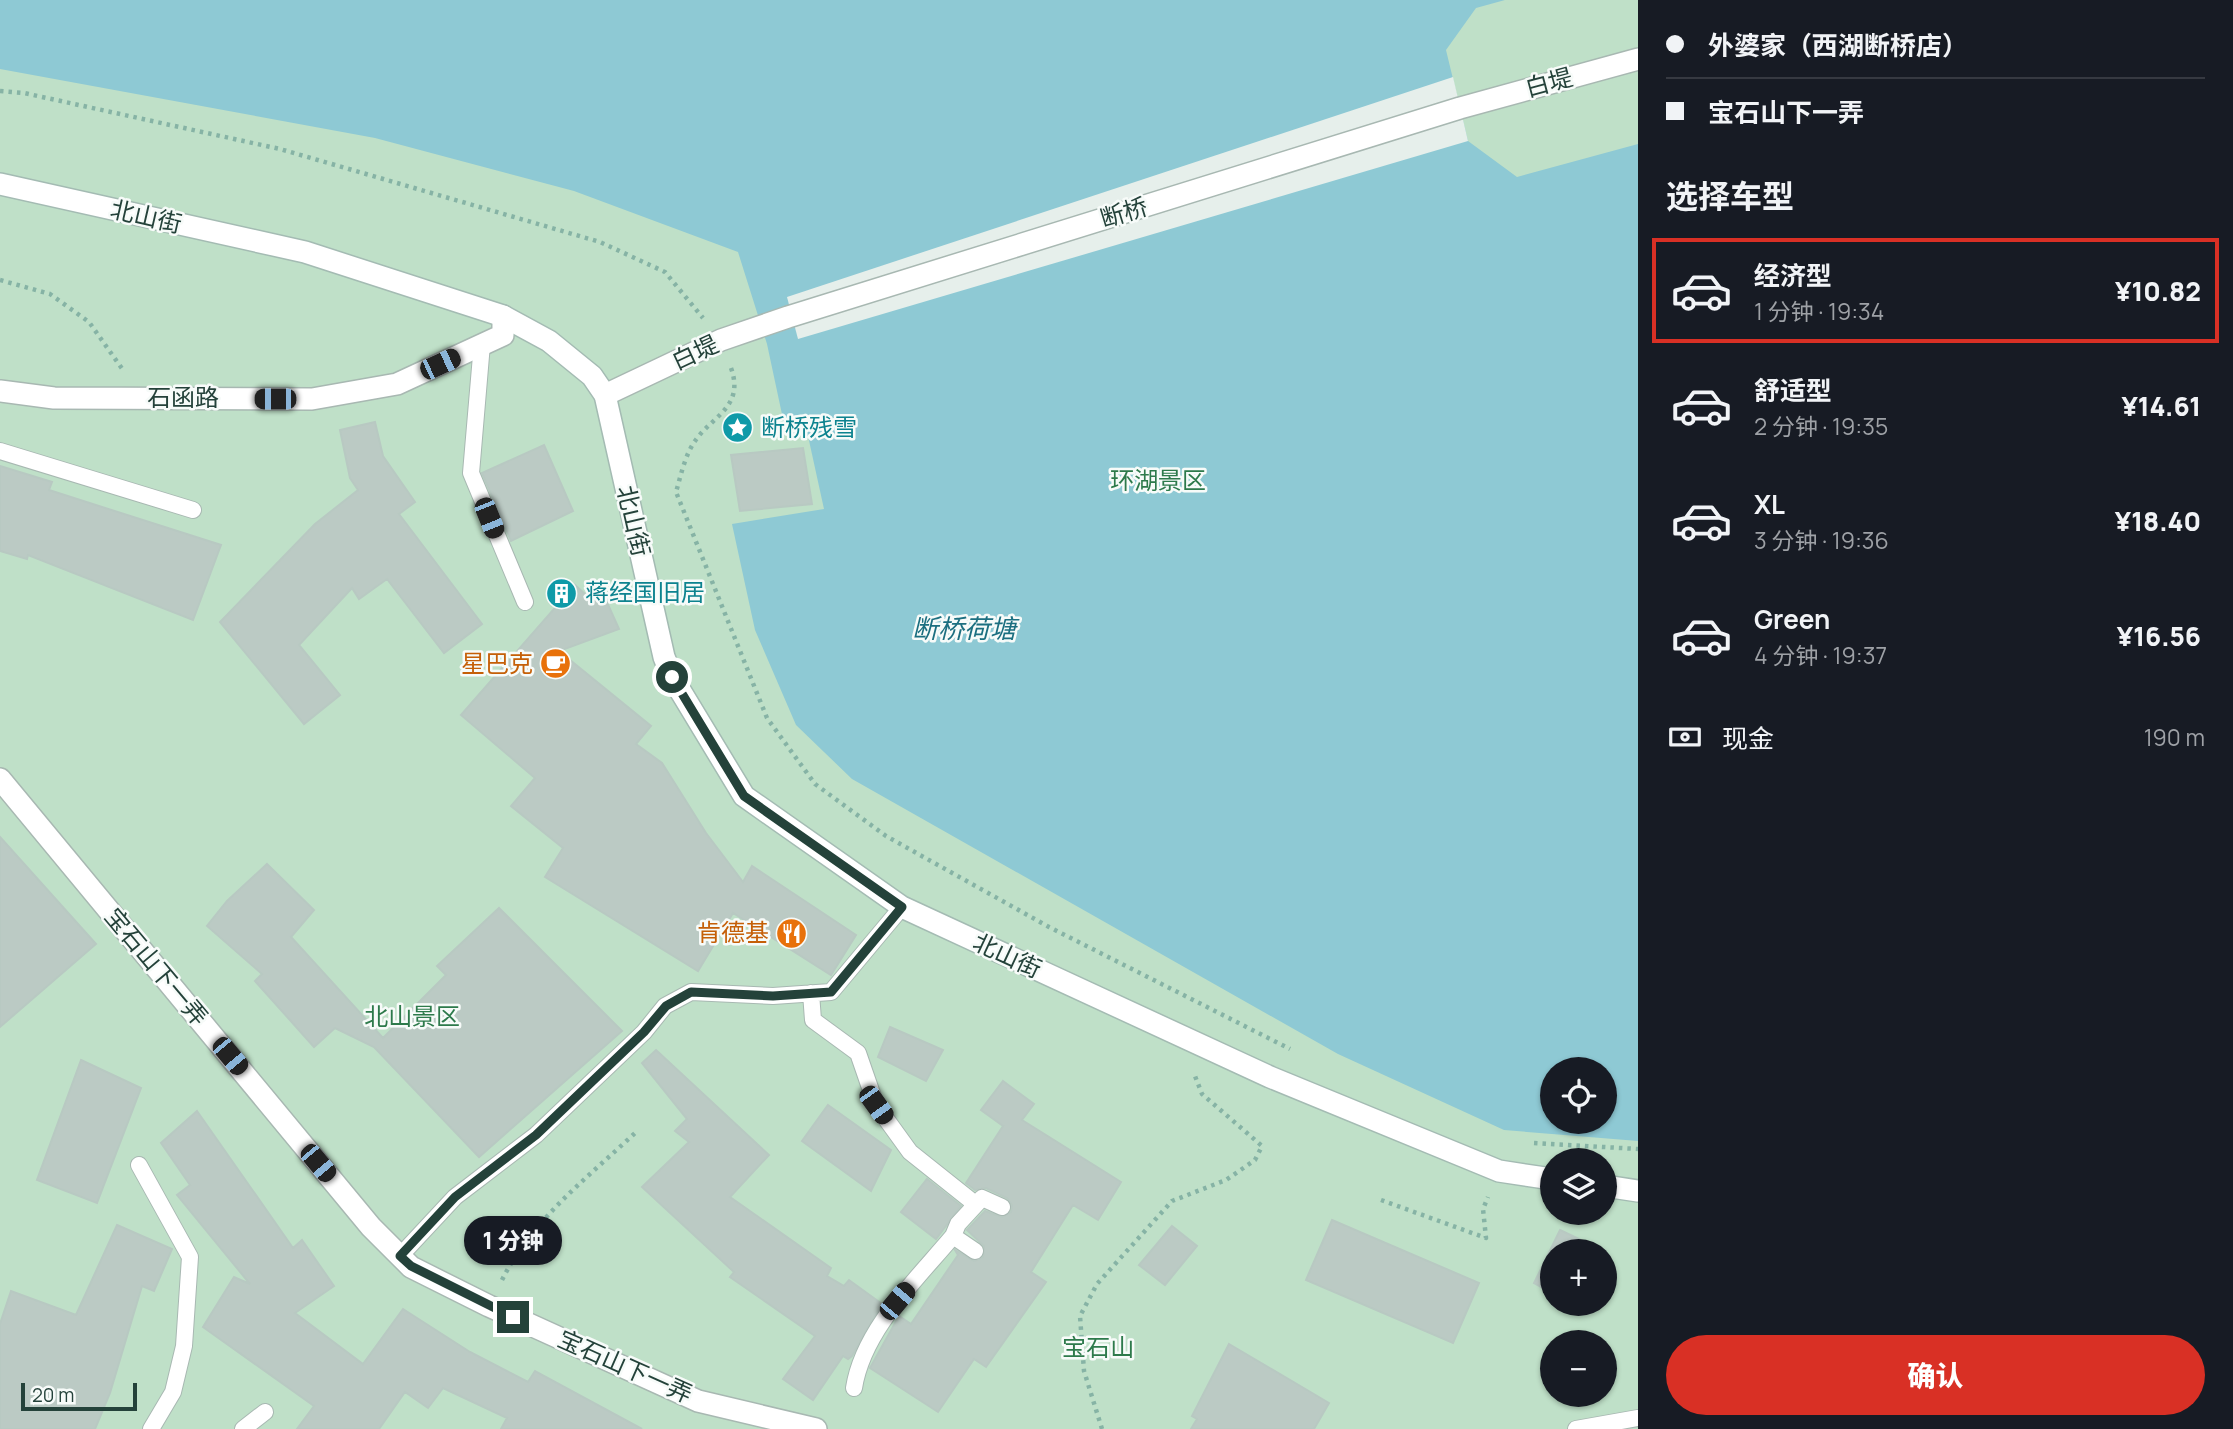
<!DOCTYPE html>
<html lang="zh">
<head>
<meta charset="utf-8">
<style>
	body { margin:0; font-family:Manrope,"Noto Sans SC",sans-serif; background:#20242c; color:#f1f3f6; height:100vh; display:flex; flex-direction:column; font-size:26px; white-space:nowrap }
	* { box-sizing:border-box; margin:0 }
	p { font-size:23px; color:#9ea1a6 }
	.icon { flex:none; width:38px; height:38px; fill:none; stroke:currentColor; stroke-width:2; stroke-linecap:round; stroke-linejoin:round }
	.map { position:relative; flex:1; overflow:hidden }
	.panel { display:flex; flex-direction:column; background:#171b24; width:595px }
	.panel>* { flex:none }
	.banner { display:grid; align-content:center; height:154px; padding:0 28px; background:#171b24 }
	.tools { position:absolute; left:1540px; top:1057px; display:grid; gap:14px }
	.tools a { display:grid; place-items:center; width:77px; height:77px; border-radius:50%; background:#171b24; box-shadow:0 2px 5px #0004; font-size:35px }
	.scale { position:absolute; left:21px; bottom:18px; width:116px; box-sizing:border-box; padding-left:7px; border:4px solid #24423a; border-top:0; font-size:19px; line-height:24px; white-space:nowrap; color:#24423a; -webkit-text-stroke:5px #f7fbf9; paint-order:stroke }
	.end { position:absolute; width:32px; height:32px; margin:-16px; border:9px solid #24423a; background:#fff; box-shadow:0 0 0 4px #fff }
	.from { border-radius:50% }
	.bubble { position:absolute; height:49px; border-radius:24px; background:#171b24; box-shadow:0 2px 5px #0004; font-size:23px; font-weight:800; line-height:49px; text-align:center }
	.car { position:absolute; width:21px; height:42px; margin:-21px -10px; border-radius:9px; box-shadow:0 0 5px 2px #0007; background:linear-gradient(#222 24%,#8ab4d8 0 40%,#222 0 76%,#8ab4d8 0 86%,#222 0) }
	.banner b { display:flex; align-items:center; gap:24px; height:66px; font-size:26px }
	.banner b+b { border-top:2px solid #363941 }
	.banner i { width:18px; height:18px; background:#f1f3f6 }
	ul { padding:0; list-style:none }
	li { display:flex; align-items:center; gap:21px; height:105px; margin:0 14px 10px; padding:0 14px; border:4px solid transparent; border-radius:0px }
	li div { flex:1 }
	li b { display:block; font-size:26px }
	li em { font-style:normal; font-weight:800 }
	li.current { border-color:#d93025 }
	li>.icon { width:63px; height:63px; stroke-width:1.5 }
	h2 { padding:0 28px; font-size:32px; line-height:84px }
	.pay { display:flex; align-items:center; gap:18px; height:77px; padding:0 28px; font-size:26px }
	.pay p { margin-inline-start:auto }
	.cta { display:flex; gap:14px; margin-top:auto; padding:14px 28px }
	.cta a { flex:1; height:80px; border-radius:42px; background:#d93025; color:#fff; font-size:28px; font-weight:800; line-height:80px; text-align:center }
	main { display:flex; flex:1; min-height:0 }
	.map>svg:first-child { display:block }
	.green { fill:#bfe0c8; fill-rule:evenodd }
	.water { fill:#8ec9d4; fill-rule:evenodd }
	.pier { fill:#e6efeb }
	.building { fill:#bbcac4; stroke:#b8c9c2; stroke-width:2 }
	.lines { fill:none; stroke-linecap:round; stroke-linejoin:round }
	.lane-casing { stroke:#a8b8b2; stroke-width:18 }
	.street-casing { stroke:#a8b8b2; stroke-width:24 }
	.secondary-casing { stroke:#a4bbb3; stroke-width:24 }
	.path { stroke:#86b3a5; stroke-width:4.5; stroke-dasharray:3.5 5; stroke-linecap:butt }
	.lane { stroke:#fff; stroke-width:16 }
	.street { stroke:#fff; stroke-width:21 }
	.secondary { stroke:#fff; stroke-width:21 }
	.route { stroke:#24423a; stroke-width:9 }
	.labels { text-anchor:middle; stroke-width:5; stroke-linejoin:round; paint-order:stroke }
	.street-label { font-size:24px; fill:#24423a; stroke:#f7fbf9 }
	.culture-label { font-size:24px; fill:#0d838f; stroke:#f7fbf9; text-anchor:start }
	.park-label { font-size:24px; fill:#2d7a4b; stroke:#f7fbf9 }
	.food-label { font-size:24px; fill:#c56008; stroke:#f7fbf9; text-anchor:end }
	.water-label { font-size:26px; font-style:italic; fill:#1c6f80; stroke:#f7fbf9 }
</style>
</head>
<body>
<main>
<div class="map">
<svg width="1638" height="1429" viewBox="0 0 1638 1429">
	<rect width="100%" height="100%" fill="#e6efeb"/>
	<path class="green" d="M0 0H1638V1429H0ZM1552 1069H1605V1122H1552ZM1552 1160H1605V1213H1552ZM1552 1251H1605V1304H1552ZM1552 1342H1605V1395H1552Z"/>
	<path class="water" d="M0 0H1505L1476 8 1446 50 1468 141 1517 177 1638 144V1141L1504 1130 1338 1054 852 779 796 725 755 630 732 524 824 509 808 436 786 433 767 344 738 252 574 191 375 138 0 69ZM1552 1069H1605V1122H1552Z"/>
	<path class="pier" d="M1453 77 1468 141 798 339 787 297Z"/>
	<path class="building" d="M375 422 383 456 415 502 399 514 482 624 444 653 387 579 359 599 352 588 299 645 340 695 304 724 220 622 315 524 358 490 350 478 340 430Z
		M544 445 573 511 511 541 482 473Z
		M803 448 812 504 740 511 731 455Z
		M0 466 52 482 49 490 221 545 193 620 28 555 27 559 0 551Z
		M575 585 585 594 602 591 619 629 559 651 651 726 636 744 662 763 706 833 743 882 752 866 856 935 831 975 733 913 698 971 545 877 563 848 511 806 535 778 461 715Z
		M0 837 96 944 0 1027Z
		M267 864 314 910 291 937 383 1038 446 975 437 966 499 908 622 1031 479 1157 374 1047 335 1028 314 1047 255 981 262 974 207 926 227 901Z
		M890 1027 943 1050 926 1081 878 1057Z
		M656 1050 769 1155 730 1197 831 1268 827 1276 844 1286 849 1280 882 1304 852 1356 848 1359 843 1356 813 1400 783 1379 815 1336 730 1277 734 1272 642 1187 689 1142 675 1131 687 1119 642 1063Z
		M81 1060 141 1088 97 1203 37 1180Z
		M1003 1081 1034 1104 1022 1120 1121 1182 1098 1220 1073 1205 1031 1272 1046 1282 986 1367 974 1359 938 1412 870 1368 899 1316 911 1324 958 1255 955 1250 974 1261 983 1257 984 1246 967 1230 985 1211 1002 1217 1011 1212 1012 1205 1007 1198 986 1188 975 1190 966 1183 1003 1126 981 1110Z
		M828 1105 891 1150 871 1191 802 1141Z
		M197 1111 293 1248 302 1240 334 1286 295 1313 363 1364 403 1309 470 1352 528 1382 535 1371 642 1429H501L507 1418 443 1388 428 1408 405 1392 379 1429H297L314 1406 203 1327 234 1277 250 1284 177 1195 190 1185 161 1143Z
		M927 1179 961 1206 936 1239 901 1212Z
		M1332 1220 1479 1283 1453 1343 1306 1280Z
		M117 1225 172 1249 154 1291 142 1286 110 1393 95 1429H0V1324L11 1291 76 1315Z
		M1172 1226 1197 1246 1165 1285 1139 1265Z
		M1560 1230 1604 1251H1552V1293L1534 1283Z
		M1229 1344 1329 1403 1314 1429H1191L1197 1419 1192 1416Z"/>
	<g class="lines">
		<defs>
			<path id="lane" d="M482 344 471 473 525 602
				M0 451 193 510
				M811 993 813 1020 858 1053 876 1105 910 1152 974 1203
				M139 1165 190 1257 184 1346 173 1392 151 1429
				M975 1251 953 1236 958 1224 982 1198 1002 1207
				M400 1256 455 1197 536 1135 644 1032 665 1006 691 992 773 996 831 992 902 907
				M854 1388C863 1330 916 1280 953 1236
				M243 1429 265 1412
				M1576 1429 1638 1418"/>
			<path id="street" d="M0 391 54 398 312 399 397 384 503 335V316
				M605 395 721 340 788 317 1460 108 1638 59
				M0 779 371 1227 411 1267 489 1306 698 1401 816 1429"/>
			<path id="secondary" d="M0 184 305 252 503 316 549 341 592 376 605 395 664 657 672 677 744 796 902 907 1270 1077 1499 1171 1552 1179
				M1605 1186 1638 1191"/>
		</defs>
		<use href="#lane" class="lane-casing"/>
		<use href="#street" class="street-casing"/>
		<use href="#secondary" class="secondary-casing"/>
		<path class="path" d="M0 91 24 93 280 149 600 242 665 272 703 318
			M0 280 50 294 89 322 123 370
			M731 368C745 407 712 416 695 441 685 455 681 475 676 492L767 718 815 784 886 836 1049 927 1290 1049
			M1534 1143 1638 1149
			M1381 1200 1486 1238 1483 1209 1488 1197
			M502 1280C532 1220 586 1179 635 1133
			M1102 1429 1084 1371 1080 1316 1097 1284 1172 1201 1226 1180 1255 1160 1262 1146 1202 1094 1195 1076"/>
		<use href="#lane" class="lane"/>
		<use href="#street" class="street"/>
		<use href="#secondary" class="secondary"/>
	</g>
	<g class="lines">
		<path class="route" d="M513 1317 411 1266 400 1256 455 1197 536 1135 644 1032 666 1006 691 992 773 996 831 992 902 907 744 796 672 677"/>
	</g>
	<defs>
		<symbol id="sight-disc" viewBox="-11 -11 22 22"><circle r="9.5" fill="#0f9aa8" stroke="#f7fbf9"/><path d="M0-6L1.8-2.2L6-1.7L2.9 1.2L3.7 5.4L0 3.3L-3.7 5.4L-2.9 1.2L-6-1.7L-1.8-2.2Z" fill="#fff"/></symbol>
		<symbol id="building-disc" viewBox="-11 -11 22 22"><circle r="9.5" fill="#0f9aa8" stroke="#f7fbf9"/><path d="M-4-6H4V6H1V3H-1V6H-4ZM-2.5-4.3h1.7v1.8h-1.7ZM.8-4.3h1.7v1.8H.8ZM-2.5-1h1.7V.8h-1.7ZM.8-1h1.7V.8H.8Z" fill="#fff"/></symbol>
		<symbol id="cafe-disc" viewBox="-11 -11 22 22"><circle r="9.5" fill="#e8710a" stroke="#f7fbf9"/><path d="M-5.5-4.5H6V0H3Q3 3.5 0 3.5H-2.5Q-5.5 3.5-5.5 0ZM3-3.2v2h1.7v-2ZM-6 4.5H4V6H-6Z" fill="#fff"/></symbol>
		<symbol id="restaurant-disc" viewBox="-11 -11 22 22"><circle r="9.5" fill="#e8710a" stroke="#f7fbf9"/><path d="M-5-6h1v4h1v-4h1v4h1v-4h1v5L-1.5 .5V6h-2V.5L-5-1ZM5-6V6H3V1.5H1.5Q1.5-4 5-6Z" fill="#fff"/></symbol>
	</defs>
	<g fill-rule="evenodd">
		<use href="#sight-disc" x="720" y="410" width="35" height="35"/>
		<use href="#building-disc" x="544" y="576" width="35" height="35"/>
		<use href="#cafe-disc" x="538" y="646" width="35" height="35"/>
		<use href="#restaurant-disc" x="774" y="916" width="35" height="35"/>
	</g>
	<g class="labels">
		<g class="street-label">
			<text transform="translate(1549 83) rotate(-15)" y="8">白堤</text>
			<text transform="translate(1124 213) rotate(-17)" y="8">断桥</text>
			<text transform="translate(146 217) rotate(13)" y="8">北山街</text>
			<text transform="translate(695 353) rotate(-25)" y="8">白堤</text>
			<text x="183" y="406">石函路</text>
			<text transform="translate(633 521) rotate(77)" y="8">北山街</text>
			<text transform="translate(1007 956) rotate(25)" y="8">北山街</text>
			<text transform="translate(156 967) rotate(50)" y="8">宝石山下一弄</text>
			<text transform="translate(625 1367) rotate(24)" y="8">宝石山下一弄</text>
		</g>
		<g class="culture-label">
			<text x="761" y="436">断桥残雪</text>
			<text x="585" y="601">蒋经国旧居</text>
		</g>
		<g class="park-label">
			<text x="1158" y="489">环湖景区</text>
			<text x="412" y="1025">北山景区</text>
			<text x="1098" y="1356">宝石山</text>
		</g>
		<g class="food-label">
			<text x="533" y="672">星巴克</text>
			<text x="769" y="941">肯德基</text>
		</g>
		<g class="water-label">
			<text x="964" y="638">断桥荷塘</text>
		</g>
	</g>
</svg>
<div class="tools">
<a><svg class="icon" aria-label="locate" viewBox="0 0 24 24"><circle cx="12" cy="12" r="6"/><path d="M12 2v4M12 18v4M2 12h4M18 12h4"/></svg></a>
<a><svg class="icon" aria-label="layers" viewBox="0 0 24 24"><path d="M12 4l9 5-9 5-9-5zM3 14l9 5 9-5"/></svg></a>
<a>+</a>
<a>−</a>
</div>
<div class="scale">20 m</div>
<i class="end from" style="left:672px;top:677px"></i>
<i class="end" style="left:513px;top:1317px"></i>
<div class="bubble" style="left:464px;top:1216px;width:98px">1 分钟</div>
<i class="car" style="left:440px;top:364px;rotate:65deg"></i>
<i class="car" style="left:275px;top:399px;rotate:270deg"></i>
<i class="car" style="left:489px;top:518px;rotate:158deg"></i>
<i class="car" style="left:230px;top:1056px;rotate:140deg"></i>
<i class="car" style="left:876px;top:1105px;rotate:144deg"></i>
<i class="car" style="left:318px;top:1163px;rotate:140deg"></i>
<i class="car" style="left:897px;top:1301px;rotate:40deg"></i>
</div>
<section class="panel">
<div class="banner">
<b><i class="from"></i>外婆家（西湖断桥店）</b>
<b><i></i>宝石山下一弄</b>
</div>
<h2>选择车型</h2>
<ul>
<li class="current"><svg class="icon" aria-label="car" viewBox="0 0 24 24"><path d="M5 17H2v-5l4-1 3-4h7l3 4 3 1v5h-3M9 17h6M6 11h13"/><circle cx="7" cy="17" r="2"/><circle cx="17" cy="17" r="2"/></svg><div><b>经济型</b><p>1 分钟 · 19:34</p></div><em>¥10.82</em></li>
<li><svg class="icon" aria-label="car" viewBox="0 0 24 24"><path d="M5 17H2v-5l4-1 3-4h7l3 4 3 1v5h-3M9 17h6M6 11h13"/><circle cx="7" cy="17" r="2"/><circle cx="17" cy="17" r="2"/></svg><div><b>舒适型</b><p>2 分钟 · 19:35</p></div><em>¥14.61</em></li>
<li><svg class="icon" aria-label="car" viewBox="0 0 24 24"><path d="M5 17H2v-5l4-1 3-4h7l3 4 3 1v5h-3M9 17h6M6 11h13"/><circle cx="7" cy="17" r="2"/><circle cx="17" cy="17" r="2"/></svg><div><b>XL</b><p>3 分钟 · 19:36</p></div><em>¥18.40</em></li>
<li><svg class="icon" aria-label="car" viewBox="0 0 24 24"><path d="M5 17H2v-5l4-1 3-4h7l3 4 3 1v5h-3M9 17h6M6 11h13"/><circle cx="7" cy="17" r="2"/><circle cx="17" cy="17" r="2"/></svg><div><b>Green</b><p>4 分钟 · 19:37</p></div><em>¥16.56</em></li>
</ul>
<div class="pay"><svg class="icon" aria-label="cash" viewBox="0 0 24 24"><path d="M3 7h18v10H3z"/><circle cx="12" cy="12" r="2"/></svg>现金<p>190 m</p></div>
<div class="cta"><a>确认</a></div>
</section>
</main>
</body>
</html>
